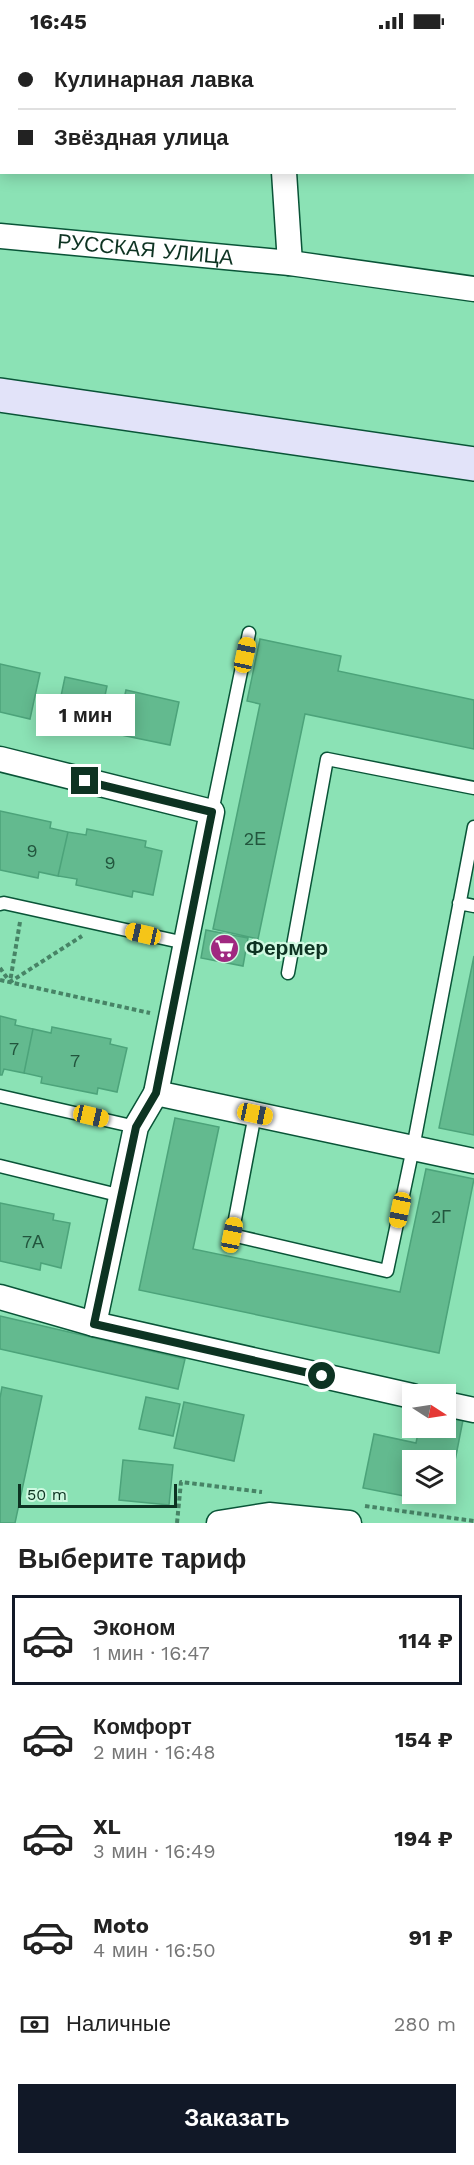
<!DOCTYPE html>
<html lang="ru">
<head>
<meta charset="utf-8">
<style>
	body { margin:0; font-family:"Work Sans",sans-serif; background:#f6f6f6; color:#222; height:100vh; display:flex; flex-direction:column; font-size:22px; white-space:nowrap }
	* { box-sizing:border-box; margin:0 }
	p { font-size:20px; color:#767676 }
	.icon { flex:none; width:33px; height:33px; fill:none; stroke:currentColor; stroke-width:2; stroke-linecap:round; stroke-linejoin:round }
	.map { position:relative; height:1481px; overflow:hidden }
	.side { display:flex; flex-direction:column; background:#fff; flex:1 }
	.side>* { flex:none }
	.banner { position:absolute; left:0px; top:0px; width:474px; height:132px; box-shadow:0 3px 15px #0003; display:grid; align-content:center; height:132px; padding:0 18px; background:#fff }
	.needle { width:39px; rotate:102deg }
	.tools { position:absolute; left:402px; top:1342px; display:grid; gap:12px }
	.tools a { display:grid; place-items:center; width:54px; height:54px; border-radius:0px; background:#fff; box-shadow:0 3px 15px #0003; font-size:30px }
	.scale { position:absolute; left:18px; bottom:15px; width:159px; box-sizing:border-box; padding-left:6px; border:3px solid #0d3322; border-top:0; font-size:16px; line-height:21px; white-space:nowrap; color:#0d3322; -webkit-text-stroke:4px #cff9e1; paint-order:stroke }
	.end { position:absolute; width:27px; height:27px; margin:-14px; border:8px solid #0d3322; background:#fff; box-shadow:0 0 0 3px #fff }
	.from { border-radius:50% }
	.bubble { position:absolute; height:42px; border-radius:0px; background:#fff; box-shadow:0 3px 15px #0003; font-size:20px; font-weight:700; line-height:42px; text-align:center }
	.car { position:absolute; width:18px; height:36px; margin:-18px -9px; border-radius:8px; box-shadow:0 0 4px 2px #0007; background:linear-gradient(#f5c518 24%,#345 0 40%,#f5c518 0 76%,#345 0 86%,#f5c518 0) }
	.banner b { display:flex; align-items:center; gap:21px; height:57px; font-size:22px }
	.banner b+b { border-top:2px solid #e0e0e0 }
	.banner i { width:15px; height:15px; background:#222 }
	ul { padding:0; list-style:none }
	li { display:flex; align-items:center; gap:18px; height:90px; margin:0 12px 9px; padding:0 6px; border:3px solid transparent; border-radius:0px }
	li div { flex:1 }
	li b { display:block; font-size:22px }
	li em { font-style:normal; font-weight:700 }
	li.on { border-color:#111827 }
	li>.icon { width:54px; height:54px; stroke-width:1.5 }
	h2 { padding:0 18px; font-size:27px; line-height:72px }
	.pay { display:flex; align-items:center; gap:15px; height:66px; padding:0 18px; font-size:22px }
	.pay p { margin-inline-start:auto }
	.action { display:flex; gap:12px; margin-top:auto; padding:12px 18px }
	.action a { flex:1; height:69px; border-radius:0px; background:#111827; color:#fff; font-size:24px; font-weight:700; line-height:69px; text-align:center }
	.status { display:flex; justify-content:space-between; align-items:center; height:42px; padding:0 30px; background:#fff; direction:ltr }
	.status svg { height:16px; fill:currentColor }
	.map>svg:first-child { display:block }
	.building { fill:#63ba8f; stroke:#4ca37a; stroke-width:1.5 }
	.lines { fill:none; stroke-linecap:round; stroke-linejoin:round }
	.lane-casing { stroke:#095437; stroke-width:15 }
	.street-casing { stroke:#095437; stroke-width:27 }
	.secondary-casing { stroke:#095437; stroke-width:36 }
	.path { stroke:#478466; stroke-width:4; stroke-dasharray:4.5 3; stroke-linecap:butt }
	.lane { stroke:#fff; stroke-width:12 }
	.street { stroke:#fff; stroke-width:24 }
	.secondary { stroke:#e2e3f9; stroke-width:33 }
	.route { stroke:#0d3322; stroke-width:8 }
	.labels { text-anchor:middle; stroke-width:4.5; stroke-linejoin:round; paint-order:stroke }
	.number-label { font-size:18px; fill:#22553d }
	.street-label { font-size:21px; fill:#0d3322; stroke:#cff9e1 }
	.poi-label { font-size:21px; font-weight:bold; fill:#0d3322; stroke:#cff9e1; text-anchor:start }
</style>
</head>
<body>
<div class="status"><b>16:45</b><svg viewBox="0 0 49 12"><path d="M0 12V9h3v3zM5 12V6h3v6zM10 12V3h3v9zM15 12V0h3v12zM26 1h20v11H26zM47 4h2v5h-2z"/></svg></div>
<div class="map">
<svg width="474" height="1481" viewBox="0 0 474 1481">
	<rect width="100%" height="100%" fill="#8be2b5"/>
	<path class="building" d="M260 597 341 614 338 629 474 658V707L305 672 258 897 213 887 260 662 247 659Z
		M0 622 40 631 30 677 0 670Z
		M65 635 107 644 97 692 55 683Z
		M126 648 179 660 170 703 116 692Z
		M0 769 51 780 50 786 68 790 58 834 39 830 38 836 0 828Z
		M87 787 146 799 145 805 162 809 153 853 133 849 132 855 76 843 77 837 58 834 68 790 86 793Z
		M206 888 248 896 243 924 201 916Z
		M474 914V1093L439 1086Z
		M0 974 16 978 15 983 33 987 24 1031 4 1027 2 1033H0Z
		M52 985 111 997 110 1002 127 1006 117 1050 98 1046 97 1052 41 1041 42 1035 24 1031 33 987 51 991Z
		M175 1076 219 1085 193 1207 400 1250 426 1127 474 1137 439 1311 139 1248Z
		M0 1161 54 1172 53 1178 70 1181 61 1226 41 1221 40 1228 0 1219Z
		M0 1274 185 1317 178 1347 0 1307Z
		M2 1345 42 1354 15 1481H0V1356Z
		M146 1355 180 1362 173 1394 139 1387Z
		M184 1360 244 1373 234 1419 174 1406Z
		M446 1375 463 1378 453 1429 446 1427V1419H412V1452H431L430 1459 363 1446 374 1392 416 1401 419 1386H446Z
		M123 1418 173 1423 169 1463 119 1458Z"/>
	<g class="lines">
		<defs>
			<path id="lane" d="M212 770 249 591
				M459 861 474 864
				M0 862 4 861 185 901
				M288 931 327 717 474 746
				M0 1054 136 1085
				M255 1072 232 1193 387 1229 413 1106 474 785
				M0 1124 122 1154"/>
			<g id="street">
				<path d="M276 0V2"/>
				<path d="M284 130 290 221"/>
				<path id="s1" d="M0 194 290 221 474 247"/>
				<path d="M0 717 212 770 156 1051 474 1119"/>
				<path d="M0 1255 94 1282 412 1354"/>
				<path d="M94 1282 136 1085 156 1051"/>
				<path d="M446 1362 474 1368"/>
				<path d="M219 1481 269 1473 349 1481"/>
			</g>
			<path id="secondary" d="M0 353 474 422"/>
		</defs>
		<use href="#lane" class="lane-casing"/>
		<use href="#street" class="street-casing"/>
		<use href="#secondary" class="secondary-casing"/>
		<path class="path" d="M20 880 10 940 82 894
			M0 926 10 940
			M0 938 150 971
			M365 1464 474 1479
			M177 1481 181 1440 262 1450"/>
		<use href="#lane" class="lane"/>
		<use href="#street" class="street"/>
		<use href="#secondary" class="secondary"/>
	</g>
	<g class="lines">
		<path class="route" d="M85 739 212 770 156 1051 136 1085 94 1282 322 1334"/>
	</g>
	<defs>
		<symbol id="supermarket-disc" viewBox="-11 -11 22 22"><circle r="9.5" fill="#a02880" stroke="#cff9e1"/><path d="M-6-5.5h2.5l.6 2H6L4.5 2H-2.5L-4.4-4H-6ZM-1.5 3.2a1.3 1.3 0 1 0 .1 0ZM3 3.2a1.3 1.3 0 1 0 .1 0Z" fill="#fff"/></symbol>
	</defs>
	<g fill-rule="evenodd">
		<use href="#supermarket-disc" x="208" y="890" width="33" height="33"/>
	</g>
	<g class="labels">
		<g class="number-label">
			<text x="255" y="803">2Е</text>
			<text x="32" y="815">9</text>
			<text x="110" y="827">9</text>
			<text x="14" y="1013">7</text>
			<text x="75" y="1025">7</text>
			<text x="441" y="1181">2Г</text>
			<text x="33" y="1206">7А</text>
		</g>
		<g class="street-label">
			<text dy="7" stroke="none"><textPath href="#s1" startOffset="146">РУССКАЯ УЛИЦА</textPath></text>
		</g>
		<g class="poi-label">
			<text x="246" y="913">Фермер</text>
		</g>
	</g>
</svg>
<div class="tools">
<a><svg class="needle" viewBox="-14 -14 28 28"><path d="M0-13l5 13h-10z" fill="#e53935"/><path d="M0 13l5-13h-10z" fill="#767676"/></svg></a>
<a><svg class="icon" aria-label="layers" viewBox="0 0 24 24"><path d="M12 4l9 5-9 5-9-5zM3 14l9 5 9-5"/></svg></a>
</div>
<div class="scale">50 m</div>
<i class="end from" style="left:322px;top:1334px"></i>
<i class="end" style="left:85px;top:739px"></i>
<div class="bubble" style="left:36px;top:652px;width:99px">1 мин</div>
<i class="car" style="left:245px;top:613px;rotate:12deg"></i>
<i class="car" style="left:143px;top:892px;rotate:283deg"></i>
<i class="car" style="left:255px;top:1072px;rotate:102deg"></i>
<i class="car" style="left:91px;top:1074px;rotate:103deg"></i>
<i class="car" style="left:400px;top:1168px;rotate:192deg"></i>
<i class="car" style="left:232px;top:1193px;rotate:11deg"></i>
<div class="banner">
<b><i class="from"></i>Кулинарная лавка</b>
<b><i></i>Звёздная улица</b>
</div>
</div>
<section class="side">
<h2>Выберите тариф</h2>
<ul>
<li class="on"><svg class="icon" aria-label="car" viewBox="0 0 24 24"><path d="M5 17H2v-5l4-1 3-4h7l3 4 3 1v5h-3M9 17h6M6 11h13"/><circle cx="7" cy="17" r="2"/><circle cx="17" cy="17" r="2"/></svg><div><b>Эконом</b><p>1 мин · 16:47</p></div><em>114 ₽</em></li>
<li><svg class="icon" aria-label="car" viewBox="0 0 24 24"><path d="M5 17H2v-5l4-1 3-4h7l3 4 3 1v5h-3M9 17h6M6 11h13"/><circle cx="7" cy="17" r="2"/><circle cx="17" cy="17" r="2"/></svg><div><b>Комфорт</b><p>2 мин · 16:48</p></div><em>154 ₽</em></li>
<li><svg class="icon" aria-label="car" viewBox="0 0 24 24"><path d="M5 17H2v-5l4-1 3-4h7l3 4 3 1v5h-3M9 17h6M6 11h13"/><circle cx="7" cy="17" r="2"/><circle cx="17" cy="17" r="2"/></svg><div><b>XL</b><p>3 мин · 16:49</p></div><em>194 ₽</em></li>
<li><svg class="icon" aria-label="car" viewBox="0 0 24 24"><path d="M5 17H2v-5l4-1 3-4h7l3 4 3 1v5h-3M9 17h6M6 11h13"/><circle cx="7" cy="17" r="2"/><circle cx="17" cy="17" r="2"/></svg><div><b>Moto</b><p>4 мин · 16:50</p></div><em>91 ₽</em></li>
</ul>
<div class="pay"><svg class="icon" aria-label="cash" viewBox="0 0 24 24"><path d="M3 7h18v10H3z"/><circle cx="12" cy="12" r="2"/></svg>Наличные<p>280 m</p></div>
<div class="action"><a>Заказать</a></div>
</section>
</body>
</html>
